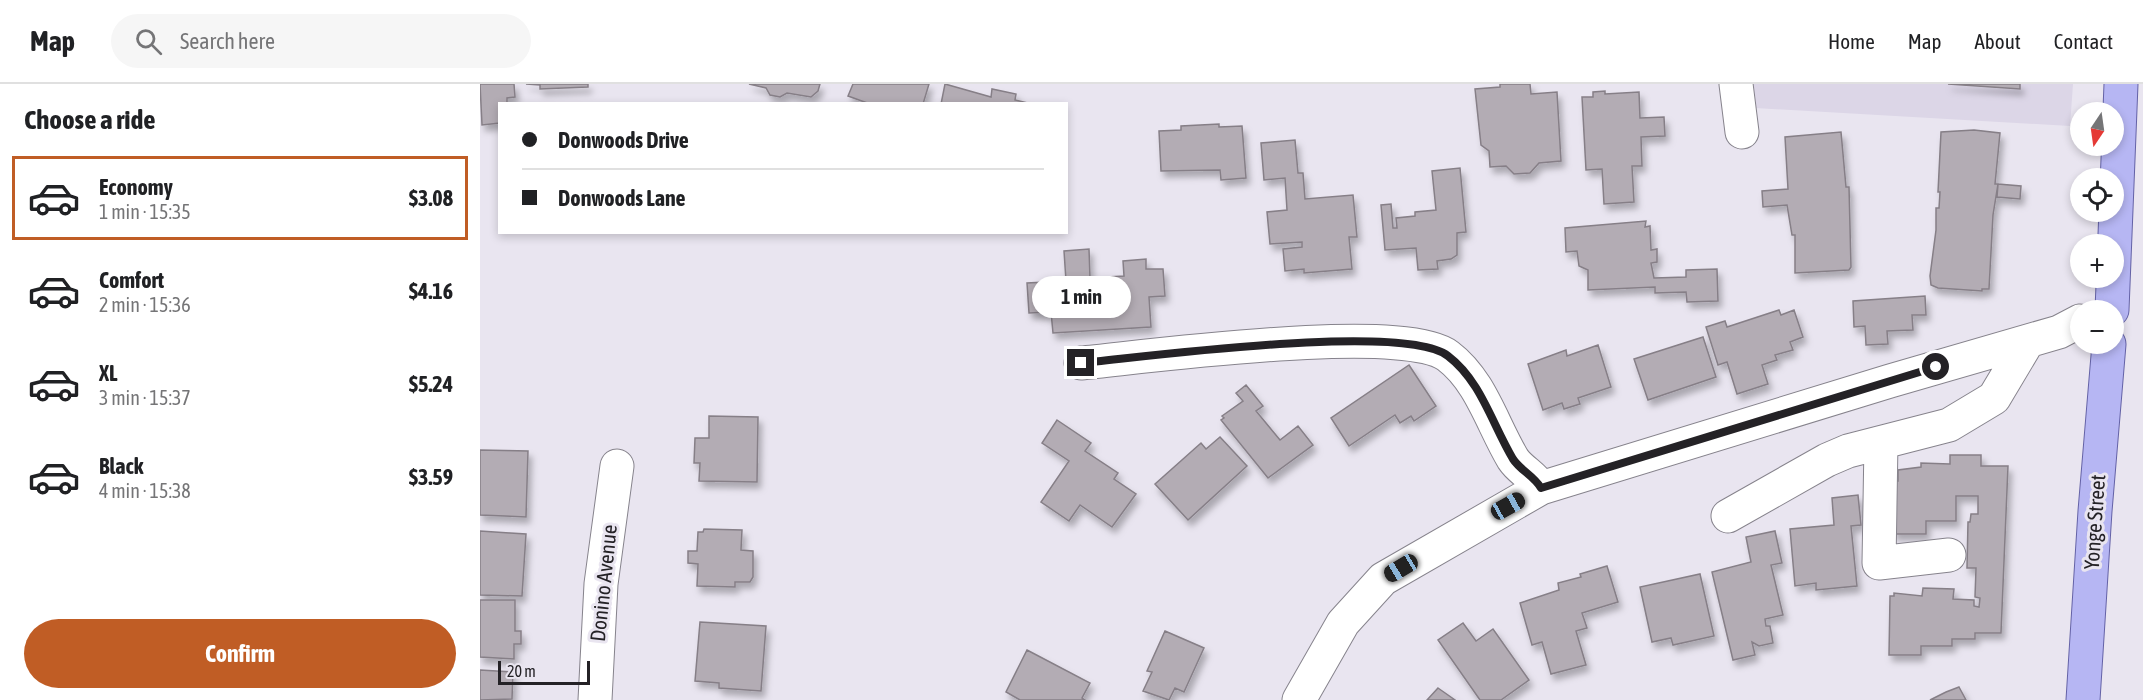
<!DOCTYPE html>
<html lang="en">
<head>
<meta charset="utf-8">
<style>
	body { margin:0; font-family:"Asap Condensed",sans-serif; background:#f6f6f6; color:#202124; height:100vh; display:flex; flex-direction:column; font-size:22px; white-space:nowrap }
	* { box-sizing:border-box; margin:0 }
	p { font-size:20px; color:#757577 }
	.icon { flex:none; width:33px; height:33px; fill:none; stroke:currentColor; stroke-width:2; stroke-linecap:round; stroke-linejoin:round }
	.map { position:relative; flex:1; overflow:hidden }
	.drawer { display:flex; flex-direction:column; background:#fff; width:480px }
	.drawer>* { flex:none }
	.banner { position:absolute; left:18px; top:18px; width:570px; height:132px; border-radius:0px; box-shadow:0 3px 9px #0003; display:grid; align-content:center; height:132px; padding:0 24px; background:#fff }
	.needle { width:39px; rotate:193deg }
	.fabs { position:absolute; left:1590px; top:18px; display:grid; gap:12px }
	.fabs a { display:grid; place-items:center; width:54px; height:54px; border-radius:50%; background:#fff; box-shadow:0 3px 9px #0003; font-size:30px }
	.scale { position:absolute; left:18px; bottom:15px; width:92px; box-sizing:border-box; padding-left:6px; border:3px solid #242226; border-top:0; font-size:16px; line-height:21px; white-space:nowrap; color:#242226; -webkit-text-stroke:4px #e9e5f0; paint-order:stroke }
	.end { position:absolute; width:27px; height:27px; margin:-14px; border:8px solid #242226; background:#fff; box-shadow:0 0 0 3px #fff }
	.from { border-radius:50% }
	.bubble { position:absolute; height:42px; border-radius:21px; background:#fff; box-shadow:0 3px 9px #0003; font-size:20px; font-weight:700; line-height:42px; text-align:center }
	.car { position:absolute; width:18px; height:36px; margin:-18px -9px; border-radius:8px; box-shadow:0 0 4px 2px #0007; background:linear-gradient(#222 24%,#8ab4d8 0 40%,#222 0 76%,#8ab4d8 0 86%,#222 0) }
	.banner b { display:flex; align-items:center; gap:21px; height:57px; font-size:22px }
	.banner b+b { border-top:2px solid #e0e0e0 }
	.banner i { width:15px; height:15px; background:#202124 }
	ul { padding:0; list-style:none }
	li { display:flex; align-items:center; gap:18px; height:84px; margin:0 12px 9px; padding:0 12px; border:3px solid transparent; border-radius:0px }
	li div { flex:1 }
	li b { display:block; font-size:22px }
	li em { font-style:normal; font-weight:700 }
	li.selected { border-color:#c05d25 }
	li>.icon { width:54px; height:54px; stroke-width:1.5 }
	h2 { padding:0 24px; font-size:27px; line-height:72px }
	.primary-button { display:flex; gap:12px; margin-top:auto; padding:12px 24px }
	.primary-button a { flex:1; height:69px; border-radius:36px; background:#c05d25; color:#fff; font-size:24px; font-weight:700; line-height:69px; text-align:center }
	header { display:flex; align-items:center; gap:36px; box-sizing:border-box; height:84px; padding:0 30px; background:#fff; border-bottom:2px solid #e0e0e0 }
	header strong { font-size:28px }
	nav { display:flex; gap:33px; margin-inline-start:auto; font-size:21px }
	.search { width:420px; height:54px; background:#f6f6f6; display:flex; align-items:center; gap:15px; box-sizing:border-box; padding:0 21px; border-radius:33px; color:#757577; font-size:22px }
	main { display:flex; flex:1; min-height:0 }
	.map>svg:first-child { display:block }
	.built { fill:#dcd6e7 }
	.building { fill:#b3acb4; stroke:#867f87; stroke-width:1.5; filter:url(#shadow) }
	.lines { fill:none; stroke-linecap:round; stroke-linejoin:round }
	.minor-casing { stroke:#86838c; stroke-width:35 }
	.major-casing { stroke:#6462a6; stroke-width:35 }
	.minor { stroke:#fff; stroke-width:33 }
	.major { stroke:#b6b6f3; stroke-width:33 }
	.route { stroke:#242226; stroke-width:8 }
	.labels { text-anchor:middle; stroke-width:6; stroke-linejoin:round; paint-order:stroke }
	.street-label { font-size:21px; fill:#242226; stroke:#e9e5f0 }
</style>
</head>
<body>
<header>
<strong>Map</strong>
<div class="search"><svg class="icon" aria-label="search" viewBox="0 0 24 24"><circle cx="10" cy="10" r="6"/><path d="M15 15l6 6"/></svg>Search here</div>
<nav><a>Home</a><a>Map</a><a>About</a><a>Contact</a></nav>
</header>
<main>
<section class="drawer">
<h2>Choose a ride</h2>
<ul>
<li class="selected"><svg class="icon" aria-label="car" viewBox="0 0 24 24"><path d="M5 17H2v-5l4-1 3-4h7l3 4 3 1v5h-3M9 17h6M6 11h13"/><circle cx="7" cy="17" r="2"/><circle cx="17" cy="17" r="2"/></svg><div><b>Economy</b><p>1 min · 15:35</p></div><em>$3.08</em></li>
<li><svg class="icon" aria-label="car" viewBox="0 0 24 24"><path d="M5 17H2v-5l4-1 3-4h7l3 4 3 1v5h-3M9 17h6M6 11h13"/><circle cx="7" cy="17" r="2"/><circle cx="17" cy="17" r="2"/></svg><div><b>Comfort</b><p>2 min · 15:36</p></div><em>$4.16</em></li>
<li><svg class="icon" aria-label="car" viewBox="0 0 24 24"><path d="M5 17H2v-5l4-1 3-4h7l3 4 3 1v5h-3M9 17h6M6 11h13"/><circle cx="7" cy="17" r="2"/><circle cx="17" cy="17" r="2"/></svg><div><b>XL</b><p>3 min · 15:37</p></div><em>$5.24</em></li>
<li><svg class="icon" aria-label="car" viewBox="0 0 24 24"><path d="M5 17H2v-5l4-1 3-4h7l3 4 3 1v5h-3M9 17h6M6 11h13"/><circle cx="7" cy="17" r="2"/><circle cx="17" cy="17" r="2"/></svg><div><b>Black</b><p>4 min · 15:38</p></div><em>$3.59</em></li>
</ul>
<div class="primary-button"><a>Confirm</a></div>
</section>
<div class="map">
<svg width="1663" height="616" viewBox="0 0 1663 616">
	<defs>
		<filter id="shadow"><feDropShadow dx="3.5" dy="6" stdDeviation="3" flood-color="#0004"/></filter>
	</defs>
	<rect width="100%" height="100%" fill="#e9e5f0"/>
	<path class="built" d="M1272 0H1593L1590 42 1275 24Z"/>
	<path class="building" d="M0 0H34L35 13 27 14V20H20V39L2 41Z
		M46 0H108V3L60 5V1Z
		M269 0H340L338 7 331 13 307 9 300 13 290 11 286 4Z
		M373 0H449L443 20H390L368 12Z
		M465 0 511 13 512 5 536 10 535 16 552 20H461Z
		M1020 0H1050L1051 10 1077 8 1081 77 1059 79 1050 89 1034 90 1026 82 1010 83 1009 67 1001 61 995 5 1020 3Z
		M1468 0H1540V5Z
		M1125 7V10L1159 8 1160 34 1184 33 1185 52 1161 53 1162 82H1152L1154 118 1124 120 1122 85 1106 86 1102 13H1113V8Z
		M739 40V43L762 42 766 94 741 96 740 86 681 87 679 47 701 46V42Z
		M1494 46 1520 49 1515 100H1518L1513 131 1509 205H1502V207L1458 204 1451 201 1450 192 1456 146V124H1459L1460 108H1458L1461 48Z
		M1361 48 1366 103H1369L1371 183 1369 186 1315 189V151H1312L1307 121 1283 123 1282 107 1308 105 1305 53Z
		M815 56 818 89H823L825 115 873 111 877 153H869L872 185 824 189V185L805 187 803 165 822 163V158L790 160 787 128 807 126 805 94 784 96 781 59Z
		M980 84 986 148 977 149V171L971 175 957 177 958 185 938 186 936 164 905 166 901 121 911 120 913 144H917L916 134 935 132V128L956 126 952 87Z
		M1518 100 1541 102 1540 115 1517 113Z
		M1166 137 1165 143 1170 142 1171 166 1177 165V178L1171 179 1174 194 1206 193V186L1237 185 1238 217 1207 218 1206 208 1175 209V203L1108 206V186L1099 182 1097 167 1086 168 1085 144Z
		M609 165 610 194 644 192 643 177 666 175V185H683L685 212 669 213 671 243 573 249 571 228 549 229 547 199 586 197 584 167Z
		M1445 212 1446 231H1432L1433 246 1407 247 1408 260 1386 261 1385 242 1374 243 1373 217Z
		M1299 226 1301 231 1314 226 1323 253 1310 258 1313 266 1295 271 1297 276 1282 281 1288 300 1257 310 1247 278 1238 281 1226 243 1245 237 1247 243Z
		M1223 253 1236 293 1168 316 1154 275Z
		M1118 261 1131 303 1098 314 1100 320 1084 325 1082 319 1063 326 1048 280 1086 266 1087 272Z
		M929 281 956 322 934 337 931 332 920 339 915 331 869 362 851 334Z
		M766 301 783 322 776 327 800 356 818 342 833 361 788 394 741 336 744 334 742 332 763 317 756 309Z
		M229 332 278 333 277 398 219 397 220 379H214L215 354H229Z
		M577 336 611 359 605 367 638 389 634 395 656 410 632 443 600 421 589 437 561 418 589 377 562 359Z
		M740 353 767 382 708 436 675 400 721 359 726 365Z
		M0 366 48 367 46 433 0 431Z
		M1470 371H1501V382H1528L1521 549H1495V555H1472V562H1441V571H1409L1410 512H1414V509L1442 512 1443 504 1474 505 1473 515 1494 516V522L1499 523 1500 514 1495 513 1496 484H1487L1488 438H1490L1491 430H1498V412H1476V437H1446V450H1413V397H1418V386L1441 383V379L1470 380Z
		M1378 411 1381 441 1371 442 1377 502 1336 506V499L1315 502 1310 445 1354 441 1352 414Z
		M224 445 262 446 261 466 273 467V493L270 498H255V503L217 502 218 480 208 479V467H217L218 448H223Z
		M0 447 46 450 42 512 0 511Z
		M1295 447 1302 479 1291 481 1303 531 1285 535 1286 542H1290L1293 559 1279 562 1272 558 1275 571 1253 576 1232 488 1271 478 1266 453Z
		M1127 482 1138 518 1102 529 1107 544 1096 547 1106 581 1071 590 1062 558 1052 561 1040 519 1079 506 1078 499 1101 493 1100 490Z
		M1220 490 1234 552 1193 561 1191 554 1172 558 1160 503Z
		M0 516H35V547H41V560H34V575L0 573Z
		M220 538 286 542 281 607 239 604V599L215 597Z
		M983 539 996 557 1013 545 1049 596 1021 616H1000L958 556Z
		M685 547 724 564 704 608 695 604 689 616 663 607 672 588 667 587Z
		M547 566 610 599 602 614 605 616H540L526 608Z
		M0 586 33 588 32 615 0 616Z
		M1479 603 1486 616H1450L1466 608Z
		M958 604 975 616H947Z"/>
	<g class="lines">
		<defs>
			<path id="minor" d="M1256 0 1262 48
				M601 279C666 273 924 238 968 272 1001 297 1012 340 1033 375 1040 386 1054 392 1061 404
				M1401 359 1399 479 1469 471
				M1248 432 1347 376 1368 367 1469 341 1514 314 1548 257
				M115 616 121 500 137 382
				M819 616 863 539 903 495 1061 404 1410 297 1579 248 1600 237"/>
			<path id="major" d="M1632 226 1641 0
				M1603 616 1615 427 1629 260"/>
		</defs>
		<use href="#minor" class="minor-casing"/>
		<use href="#major" class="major-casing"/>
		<use href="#minor" class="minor"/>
		<use href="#major" class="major"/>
	</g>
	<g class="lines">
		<path class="route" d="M601 279C666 273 924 238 968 272 1001 297 1012 340 1033 375 1040 386 1054 392 1061 404L1456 283"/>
	</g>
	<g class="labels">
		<g class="street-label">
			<text transform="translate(1615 438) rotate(-86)" y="7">Yonge Street</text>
			<text transform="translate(124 499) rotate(-84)" y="7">Donino Avenue</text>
		</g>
	</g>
</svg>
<div class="fabs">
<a><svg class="needle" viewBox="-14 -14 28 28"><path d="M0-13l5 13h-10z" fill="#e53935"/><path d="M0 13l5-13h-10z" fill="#757577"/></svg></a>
<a><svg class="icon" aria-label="locate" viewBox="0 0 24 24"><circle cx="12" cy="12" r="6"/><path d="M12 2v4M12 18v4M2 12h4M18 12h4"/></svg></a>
<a>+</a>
<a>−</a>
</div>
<div class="scale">20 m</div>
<i class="end from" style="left:1456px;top:283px"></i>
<i class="end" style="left:601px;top:279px"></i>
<div class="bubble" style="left:552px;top:192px;width:99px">1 min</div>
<i class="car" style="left:1028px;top:422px;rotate:61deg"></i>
<i class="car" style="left:921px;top:484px;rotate:239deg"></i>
<div class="banner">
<b><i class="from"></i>Donwoods Drive</b>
<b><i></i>Donwoods Lane</b>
</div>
</div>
</main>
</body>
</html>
